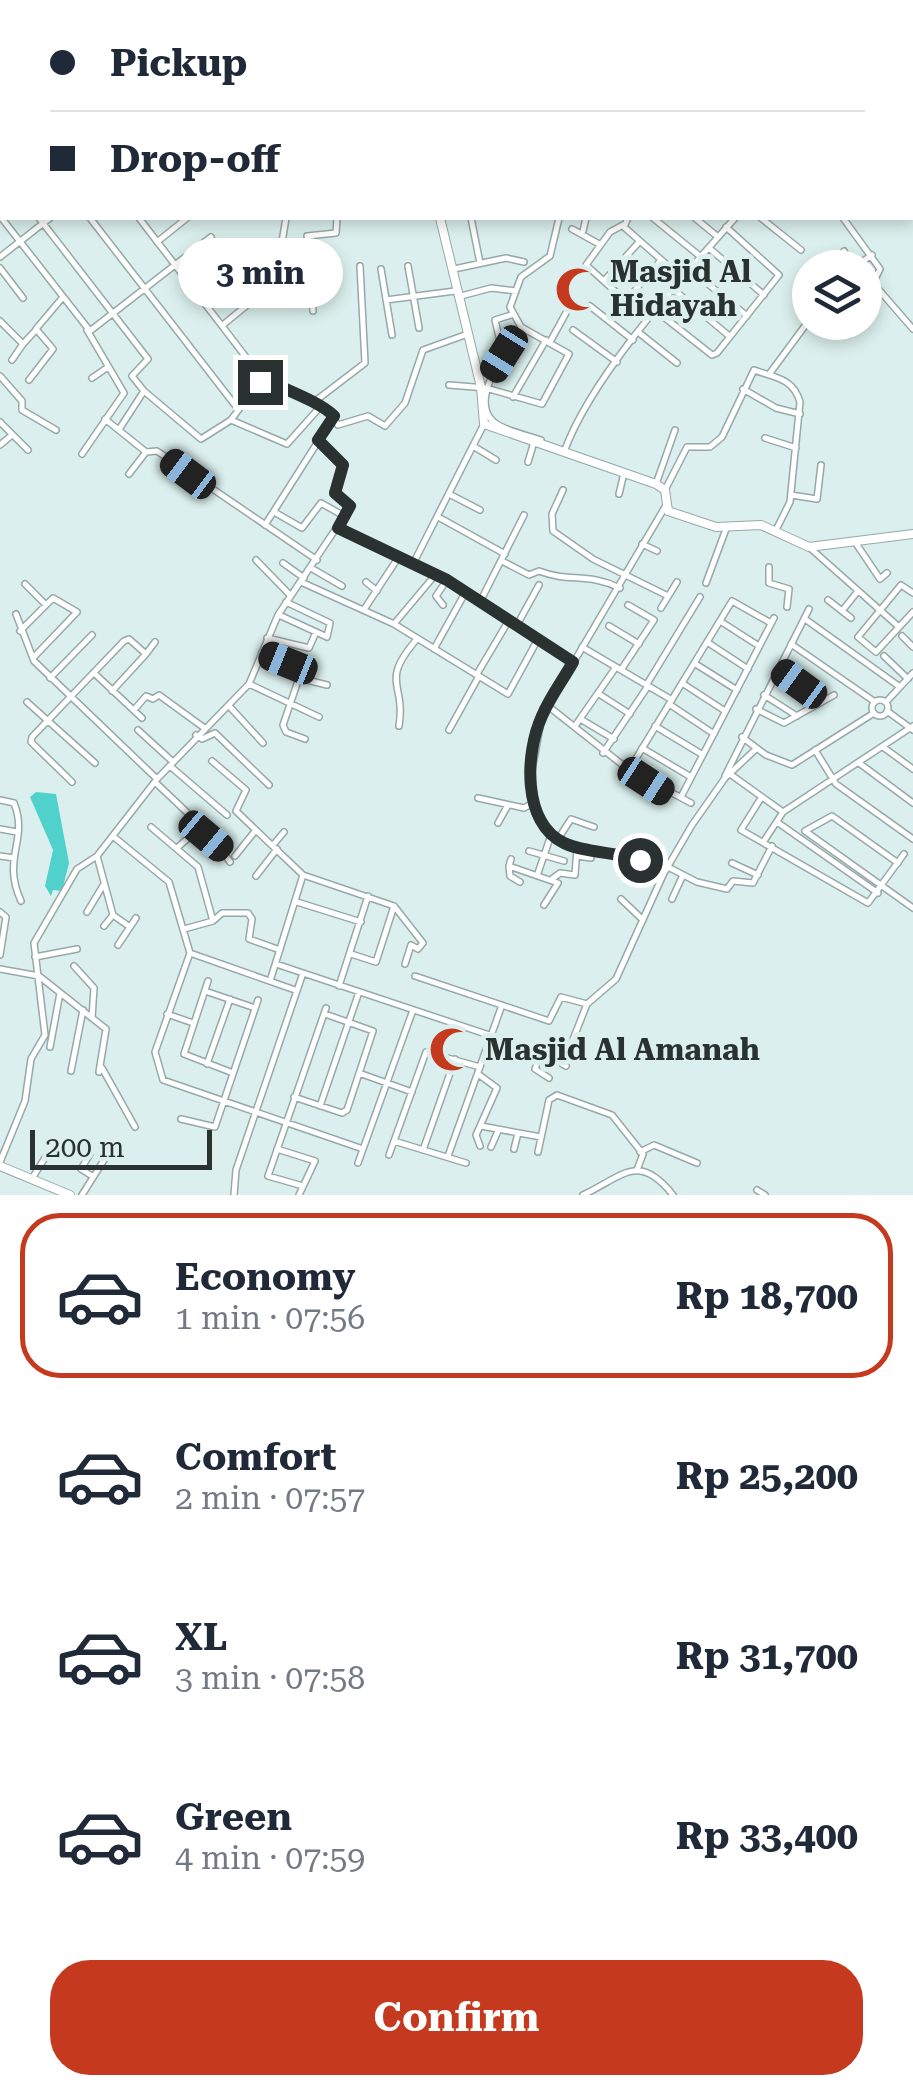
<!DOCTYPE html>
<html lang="en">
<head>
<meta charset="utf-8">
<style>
	body { margin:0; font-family:"Roboto Serif",serif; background:#f6f6f7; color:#1f2937; height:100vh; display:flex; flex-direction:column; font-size:38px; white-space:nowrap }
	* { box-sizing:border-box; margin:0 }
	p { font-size:32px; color:#747a83 }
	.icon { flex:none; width:55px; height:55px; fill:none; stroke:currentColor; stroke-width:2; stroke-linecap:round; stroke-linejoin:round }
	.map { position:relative; height:1195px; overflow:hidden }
	.sheet { display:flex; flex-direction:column; background:#fff; flex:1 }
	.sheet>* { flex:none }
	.top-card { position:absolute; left:0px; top:0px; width:915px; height:220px; box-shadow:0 5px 15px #0003; display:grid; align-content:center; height:220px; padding:0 50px; background:#fff }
	.controls { position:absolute; left:792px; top:250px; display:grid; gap:20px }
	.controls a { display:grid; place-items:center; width:90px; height:90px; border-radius:50%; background:#fff; box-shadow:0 5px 15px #0003; font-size:50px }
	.scale { position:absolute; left:30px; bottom:25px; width:182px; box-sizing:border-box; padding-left:10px; border:5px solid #293131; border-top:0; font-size:28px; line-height:35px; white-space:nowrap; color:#293131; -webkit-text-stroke:8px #dbf0ee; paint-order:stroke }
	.end { position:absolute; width:45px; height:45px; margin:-22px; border:12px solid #293131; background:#fff; box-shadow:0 0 0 5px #fff }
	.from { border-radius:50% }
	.bubble { position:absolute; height:70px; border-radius:35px; background:#fff; box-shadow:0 5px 15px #0003; font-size:32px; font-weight:700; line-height:70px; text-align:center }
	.car { position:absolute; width:30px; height:60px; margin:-30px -15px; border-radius:12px; box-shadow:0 0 8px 2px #0007; background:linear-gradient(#222 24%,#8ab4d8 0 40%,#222 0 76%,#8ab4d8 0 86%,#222 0) }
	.top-card b { display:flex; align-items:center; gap:35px; height:95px; font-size:38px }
	.top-card b+b { border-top:2px solid #e0e1e3 }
	.top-card i { width:25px; height:25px; background:#1f2937 }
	ul { padding:18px 0 0; list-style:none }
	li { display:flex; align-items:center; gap:30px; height:165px; margin:0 20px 15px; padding:0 30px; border:5px solid transparent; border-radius:40px }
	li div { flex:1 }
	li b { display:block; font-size:38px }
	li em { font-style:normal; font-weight:700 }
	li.current { border-color:#c53a1e }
	li>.icon { width:90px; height:90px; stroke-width:1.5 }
	.primary-button { display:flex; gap:20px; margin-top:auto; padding:20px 50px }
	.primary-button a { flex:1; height:115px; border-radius:40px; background:#c53a1e; color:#fff; font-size:40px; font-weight:700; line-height:115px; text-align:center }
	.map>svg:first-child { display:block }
	.water { fill:#50d1cc }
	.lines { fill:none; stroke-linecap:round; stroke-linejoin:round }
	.street-casing { stroke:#96a9a8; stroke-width:8 }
	.secondary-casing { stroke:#96a9a8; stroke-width:10 }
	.street { stroke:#fff; stroke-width:5 }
	.secondary { stroke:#fff; stroke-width:8 }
	.rail { stroke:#414b4a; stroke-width:2.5; stroke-dasharray:20 10; stroke-linecap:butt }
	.route { stroke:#293131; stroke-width:12 }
	.labels { text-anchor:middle; stroke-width:10; stroke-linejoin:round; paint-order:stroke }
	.poi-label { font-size:30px; font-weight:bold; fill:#293131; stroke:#dbf0ee; text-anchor:start }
</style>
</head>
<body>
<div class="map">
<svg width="913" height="1195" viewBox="0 0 913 1195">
	<rect width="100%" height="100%" fill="#dbf0ee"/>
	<path class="water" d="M36 792 56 794 69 863 62 891 53 890 51 896 45 886 53 850 30 797Z"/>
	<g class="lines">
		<defs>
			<path id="street" d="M375 0 377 2
				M754 0 758 2
				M818 0 819 2
				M852 0 853 2
				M536 2 537 0
				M773 2 781 0
				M787 2 789 0
				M0 33 2 31
				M0 37 2 40
				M0 98 2 101
				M912 126H913
				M912 137H913
				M0 165 2 168
				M912 192 913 193
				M0 216 90 331 211 237
				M39 218 148 359 132 376 144 391 120 428
				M90 218 238 409
				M139 218 262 378 231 420 201 439 144 391
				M471 218 480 263
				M628 218 624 227 682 278
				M653 218 701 257
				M695 218 718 237
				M761 218 801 250
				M843 218 880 269 873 283 913 329
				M623 225 610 232 586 265 647 320
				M572 229 599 244
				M583 231 586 218
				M307 236 336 233 337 218
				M157 242 187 218
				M203 244 248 304
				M709 248 764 295
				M844 251 852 268
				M278 253 301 255 310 274 313 311
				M0 257 50 218
				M408 266 419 328
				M0 268 23 298
				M853 268 872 255
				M381 269 392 335
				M454 269 506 258 524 262
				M690 269 747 316
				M225 275 270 265 282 242 286 218
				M604 281 639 242
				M673 289 728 335
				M461 296 491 288 516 291
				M386 300 455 291
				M626 301 660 261
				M590 306 633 340
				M655 310 712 355 717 353 779 275 726 227
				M0 321 23 344 35 331
				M224 324 269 287 273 281 270 265
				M521 327C509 347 467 400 494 422 505 431 527 435 541 440
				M573 330 617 362
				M638 332 677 363
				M550 342 572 302
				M503 354 495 320 511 315
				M12 360 23 344
				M770 373 810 319
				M0 376 22 401V410L56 430
				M92 378 108 367
				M262 378C285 390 328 403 338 425L368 416 385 426 405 403 423 350 465 335
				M29 380 53 349 36 329 63 297
				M449 385 486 388 542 404 569 354 521 327 510 307 521 277 550 256 559 218
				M743 389 776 408 800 414
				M513 397 546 340
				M314 402 365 363 360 266
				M105 419 146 452 157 451 317 560
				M231 420 287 444 320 407
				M0 422 28 450
				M765 438 796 448
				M0 445 12 435
				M473 446 496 460
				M564 452C592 375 680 280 735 218
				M82 454 124 393 87 330
				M528 462 534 442
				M129 474 146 452
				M656 484 675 430
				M563 490 552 514 553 531 593 559 668 596
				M665 490 687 447H710L722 437 754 370C772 377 793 377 800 402L790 502 776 530
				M619 494 624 473
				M451 495 480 510
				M791 495 817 499 821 465
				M276 513 302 528 321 503 344 516
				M440 518 505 554
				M265 525 333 418
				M338 529 447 580 573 662
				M855 542 880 579 887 573
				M642 544 657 551
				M809 547 899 627
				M256 560 290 595
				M502 561 529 575 539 571C570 583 587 572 620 588
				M414 562 484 424
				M283 563 304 578
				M769 567V583L789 589 787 607
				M311 568 342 586
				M301 582 394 624 508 694 538 639
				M366 582 377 591
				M706 583 726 529
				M25 584 46 605
				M913 593 901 585 858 637 876 652 913 612
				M828 600 851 618
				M480 602 524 515
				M443 605 436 596 447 580
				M365 608 398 558
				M661 608 677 582
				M842 611 858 591
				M16 614 34 661 157 779
				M279 615 327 637 330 623 286 602
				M805 619 900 687
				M720 621 759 646
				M394 624 436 574
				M517 625 539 585
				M609 626 639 644
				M20 631 53 598 77 612 33 658
				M902 636 913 647
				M267 638 309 648 316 632
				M707 642 748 669
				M791 644 875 702
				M582 647 672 700
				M434 649 465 593
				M262 652 288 663
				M884 656 908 679
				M694 663 737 690
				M778 669 821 702
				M621 670 654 620 628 605
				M94 673 142 718
				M477 674 509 620
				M50 678 92 635
				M682 683 725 711
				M249 684 319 717
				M647 684 700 597
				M112 691 146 654
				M599 694 630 714
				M764 695 797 716
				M872 708a8 8 0 1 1 16 0a8 8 0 1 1-16 0Z
				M27 702 95 763
				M886 702 913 673
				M669 704 714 734
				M548 706 629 770 691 803
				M230 707 263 743
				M756 709 784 723 834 695
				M134 710 146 696 153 699 159 695 203 727
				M887 711 913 730
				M582 720 614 739
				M399 726C406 682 379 683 417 639
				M575 726 616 667
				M655 726 703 755
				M138 730 173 762
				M449 730 479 676
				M196 735 202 739 215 733 269 785
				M742 737 766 755 792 765 874 713
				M305 739 286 732 283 725 299 678 327 685
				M883 747 913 769
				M642 748 691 777
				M815 750 836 784 913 839
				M603 753 648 686
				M212 761 246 790 236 811 303 875 270 981
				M859 763 913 803
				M170 766 227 815
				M629 770 732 601 771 623
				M730 774 783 812
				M725 776 809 609
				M72 782 31 742 32 737 124 641 129 639 146 654 155 642
				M155 782C182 808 210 832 230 862
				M681 797 774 618
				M478 798 524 808 533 803
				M761 798 741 830 868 903 904 854
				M0 800 14 803C29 840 1 858 21 901
				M777 822 878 893
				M498 823 508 805
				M151 827 198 867 213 921
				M0 829 17 832
				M805 831 913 908
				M805 831 832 816 898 863
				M114 837 169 882 190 953 155 1052 163 1080 363 1149
				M558 839 571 819 594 827
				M764 841 783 812 913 726
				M273 845 284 832
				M177 848 198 829
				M529 851 564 861
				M0 856 14 858
				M97 856 113 915 130 927
				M235 856 255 831
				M577 856 591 858
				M511 859 509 866 558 883 544 905
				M732 863 758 875
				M509 866 510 876 520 882
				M668 867 697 882 727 889 733 881 753 883 772 846
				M538 873 551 835
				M664 873 627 856 577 847 551 835 533 803 532 770 542 716 665 507
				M303 875 394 906 423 943 418 949 411 945 405 964
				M256 876 277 849
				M552 879 560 873 575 875 577 847
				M621 899 643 920
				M672 899 683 875
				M297 902 361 922
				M0 912 6 917 0 955
				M87 912 104 884
				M104 926 113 915
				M184 929 213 921 222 913H248L252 919 249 939 280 950
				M118 945 136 918
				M190 953 295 990
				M351 954 376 962 394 906
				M35 957 77 949
				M276 964 546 1054 572 1042 587 1004 616 979 664 873 692 825 725 778 756 749
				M74 966 94 988 92 1018
				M0 969 39 976 106 1029 99 1072
				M415 976 549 1021 561 997 587 1004
				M208 981 184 1054 233 1073
				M339 986 368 896
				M205 991 255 1008
				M167 1014 193 1023
				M50 1047 60 993
				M541 1052 535 1069 549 1078
				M546 1054 566 1066
				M207 1064 230 999
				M102 1068 135 1127
				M71 1071 83 1010
				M359 1073 412 1092
				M478 1074 497 1088 476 1135 480 1146
				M294 1097 342 1113 347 1110 373 1031 325 1014
				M320 1106 359 992
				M181 1119 215 1127 258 1000
				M481 1126 541 1137
				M394 1141 466 1163
				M491 1147 498 1131
				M277 1149 315 1161 299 1195
				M514 1149 518 1133
				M423 1150 455 1059
				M538 1152 549 1100 557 1095 612 1115 643 1154 637 1170
				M640 1152 654 1145 697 1163
				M90 1154 81 1169 92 1176
				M389 1155 426 1052 480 1067
				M448 1156 502 1005
				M0 1162 25 1101 31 1059 45 1035 34 943 77 869 97 856 157 779 249 684 278 615 351 506 335 493 343 465 318 440
				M358 1163 413 1010
				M33 1177 46 1156
				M303 1186 268 1176 326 1008
				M757 1190 765 1195
				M82 1195 109 1152
				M234 1195 236 1170 303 973
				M583 1195C622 1177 638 1151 673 1195"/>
			<path id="secondary" d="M295 0 297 2
				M440 218 481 387 484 424 656 484 665 490 668 511 716 527 761 525 809 547 913 534
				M0 1166 70 1195"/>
		</defs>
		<use href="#street" class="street-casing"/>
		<use href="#secondary" class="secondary-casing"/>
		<use href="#street" class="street"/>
		<use href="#secondary" class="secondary"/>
		<path class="rail" d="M0 1 2 0"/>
	</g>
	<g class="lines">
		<path class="route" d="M260 382 262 378C283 389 319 401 334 416L318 440 343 465 335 493 350 506 338 528 447 580 573 662C563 680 550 697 542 716 525 753 522 823 564 843 585 853 616 852 640 860"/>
	</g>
	<defs>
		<symbol id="mosque-bare" viewBox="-9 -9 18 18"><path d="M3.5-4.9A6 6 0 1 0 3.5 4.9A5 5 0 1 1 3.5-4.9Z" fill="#c53a1e" stroke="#dbf0ee" stroke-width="2.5" paint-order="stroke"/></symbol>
	</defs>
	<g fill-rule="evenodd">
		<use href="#mosque-bare" x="546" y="258" width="63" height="63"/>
		<use href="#mosque-bare" x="420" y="1018" width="63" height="63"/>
	</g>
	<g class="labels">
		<g class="poi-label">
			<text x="610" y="282">Masjid Al<tspan x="610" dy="34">Hidayah</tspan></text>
			<text x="485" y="1060">Masjid Al Amanah</text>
		</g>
	</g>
</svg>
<div class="controls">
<a><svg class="icon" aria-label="layers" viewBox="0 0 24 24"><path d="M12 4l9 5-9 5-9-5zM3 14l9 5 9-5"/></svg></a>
</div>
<div class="scale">200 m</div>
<i class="end from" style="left:640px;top:860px"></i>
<i class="end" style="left:260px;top:382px"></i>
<div class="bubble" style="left:178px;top:238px;width:165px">3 min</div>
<i class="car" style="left:504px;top:354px;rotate:212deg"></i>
<i class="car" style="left:188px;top:474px;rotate:307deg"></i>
<i class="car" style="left:288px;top:663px;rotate:292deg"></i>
<i class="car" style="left:799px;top:684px;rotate:306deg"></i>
<i class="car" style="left:646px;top:781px;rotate:123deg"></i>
<i class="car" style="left:206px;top:836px;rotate:130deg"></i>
<div class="top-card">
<b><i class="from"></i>Pickup</b>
<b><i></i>Drop-off</b>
</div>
</div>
<section class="sheet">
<ul>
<li class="current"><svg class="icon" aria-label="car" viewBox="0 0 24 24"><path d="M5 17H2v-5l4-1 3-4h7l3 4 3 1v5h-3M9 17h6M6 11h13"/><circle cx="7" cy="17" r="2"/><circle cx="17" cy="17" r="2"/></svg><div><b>Economy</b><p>1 min · 07:56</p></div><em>Rp 18,700</em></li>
<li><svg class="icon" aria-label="car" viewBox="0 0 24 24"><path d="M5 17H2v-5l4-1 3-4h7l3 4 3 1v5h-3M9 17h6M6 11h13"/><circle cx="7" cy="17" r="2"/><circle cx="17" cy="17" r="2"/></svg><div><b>Comfort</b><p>2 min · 07:57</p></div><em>Rp 25,200</em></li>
<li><svg class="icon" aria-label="car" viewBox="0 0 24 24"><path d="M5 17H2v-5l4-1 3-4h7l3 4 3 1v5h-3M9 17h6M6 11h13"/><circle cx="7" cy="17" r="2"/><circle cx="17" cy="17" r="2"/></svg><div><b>XL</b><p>3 min · 07:58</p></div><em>Rp 31,700</em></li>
<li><svg class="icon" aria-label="car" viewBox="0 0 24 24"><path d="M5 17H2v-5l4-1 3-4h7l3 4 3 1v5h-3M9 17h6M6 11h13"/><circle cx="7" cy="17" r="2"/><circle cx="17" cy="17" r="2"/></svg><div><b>Green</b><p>4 min · 07:59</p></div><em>Rp 33,400</em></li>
</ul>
<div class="primary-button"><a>Confirm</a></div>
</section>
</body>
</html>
